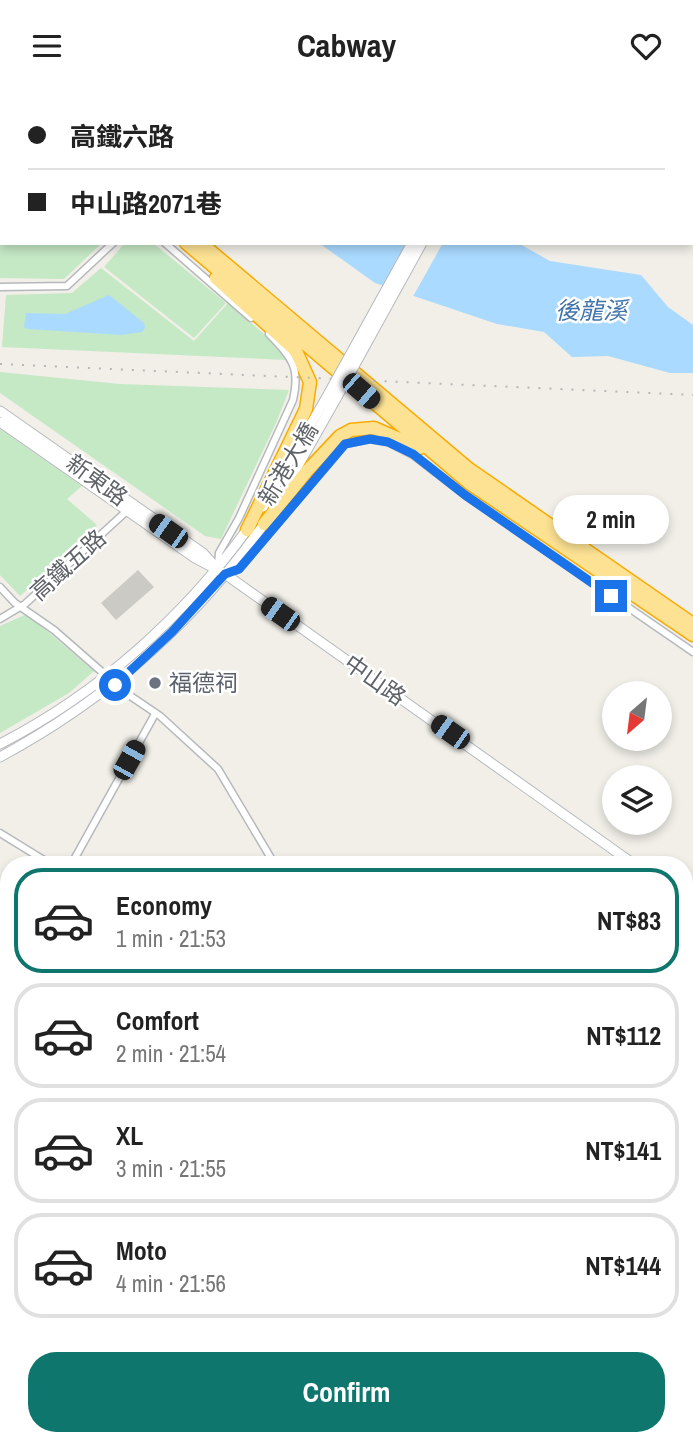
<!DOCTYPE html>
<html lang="en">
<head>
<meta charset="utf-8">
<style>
	body { margin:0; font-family:"Archivo Narrow","Noto Sans TC",sans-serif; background:#f2f2f2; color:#222; height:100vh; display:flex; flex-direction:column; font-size:26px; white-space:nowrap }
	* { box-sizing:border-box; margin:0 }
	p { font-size:23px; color:#767676 }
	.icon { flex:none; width:38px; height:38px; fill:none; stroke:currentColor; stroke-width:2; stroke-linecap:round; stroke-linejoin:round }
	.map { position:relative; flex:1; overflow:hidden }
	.sheet { position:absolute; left:0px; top:765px; width:693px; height:590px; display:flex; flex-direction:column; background:#fff; border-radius:28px 28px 0 0; box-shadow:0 4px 10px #0003 }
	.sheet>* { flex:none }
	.top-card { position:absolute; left:0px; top:0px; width:693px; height:154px; box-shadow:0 4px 10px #0003; display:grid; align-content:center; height:154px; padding:0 28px; background:#fff }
	.needle { width:46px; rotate:208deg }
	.tools { position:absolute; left:602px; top:590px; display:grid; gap:14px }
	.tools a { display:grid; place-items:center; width:70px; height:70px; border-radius:50%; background:#fff; box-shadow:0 4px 10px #0003; font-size:35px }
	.end { position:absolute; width:32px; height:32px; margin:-16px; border:9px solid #1a73e8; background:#fff; box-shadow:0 0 0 4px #fff }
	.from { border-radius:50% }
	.bubble { position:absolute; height:49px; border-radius:24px; background:#fff; box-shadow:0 4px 10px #0003; font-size:23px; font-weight:800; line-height:49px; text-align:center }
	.car { position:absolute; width:21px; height:42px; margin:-21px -10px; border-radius:9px; box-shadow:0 0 5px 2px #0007; background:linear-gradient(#222 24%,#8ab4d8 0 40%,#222 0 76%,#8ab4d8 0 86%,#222 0) }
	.top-card b { display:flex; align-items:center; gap:24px; height:66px; font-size:26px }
	.top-card b+b { border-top:2px solid #e0e0e0 }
	.top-card i { width:18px; height:18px; background:#222 }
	ul { padding:12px 0 0; list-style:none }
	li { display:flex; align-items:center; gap:21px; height:105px; margin:0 14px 10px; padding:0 14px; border:4px solid #e0e0e0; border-radius:28px }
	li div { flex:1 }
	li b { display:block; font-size:26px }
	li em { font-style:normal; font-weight:800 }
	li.current { border-color:#0f766e }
	li>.icon { width:63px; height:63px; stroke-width:1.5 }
	.button { display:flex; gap:14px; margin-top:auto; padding:14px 28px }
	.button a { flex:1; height:80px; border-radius:28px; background:#0f766e; color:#fff; font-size:28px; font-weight:800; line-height:80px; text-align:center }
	header { display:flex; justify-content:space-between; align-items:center; height:91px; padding:0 28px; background:#fff; font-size:32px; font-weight:800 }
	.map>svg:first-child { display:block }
	.green { fill:#c5e8c5 }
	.water { fill:#aadaff }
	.pier { fill:#f1efe8 }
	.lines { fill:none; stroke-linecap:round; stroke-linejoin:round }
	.river { stroke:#aadaff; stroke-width:10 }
	.building { fill:#cccac5 }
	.street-tunnel { stroke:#ccccc8; stroke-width:6; stroke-dasharray:6 3; stroke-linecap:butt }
	.street-casing { stroke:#b5b8bc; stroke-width:9 }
	.secondary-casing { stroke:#b6babf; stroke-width:11 }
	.highway-casing { stroke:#f9ab00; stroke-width:15 }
	.street { stroke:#fff; stroke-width:6 }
	.secondary { stroke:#fff; stroke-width:9 }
	.highway { stroke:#fde293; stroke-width:12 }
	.rail { stroke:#b6b7b8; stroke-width:2; stroke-dasharray:2 9; stroke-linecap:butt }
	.secondary-bridge-casing { stroke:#b6babf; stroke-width:11; stroke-linecap:butt }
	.secondary-bridge { stroke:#fff; stroke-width:9 }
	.route { stroke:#1a73e8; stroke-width:9 }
	.worship-dot { fill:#6b7280; stroke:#fff; stroke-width:2.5 }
	.labels { text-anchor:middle; stroke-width:5; stroke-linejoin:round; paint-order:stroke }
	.street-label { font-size:23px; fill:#5f6368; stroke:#fff }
	.worship-label { font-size:23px; fill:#5b616d; stroke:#fff; text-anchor:start }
	.water-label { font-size:24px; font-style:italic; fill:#4174aa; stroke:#fff }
</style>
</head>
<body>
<header><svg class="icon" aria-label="menu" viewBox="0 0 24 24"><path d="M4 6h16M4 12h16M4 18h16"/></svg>Cabway<svg class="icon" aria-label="heart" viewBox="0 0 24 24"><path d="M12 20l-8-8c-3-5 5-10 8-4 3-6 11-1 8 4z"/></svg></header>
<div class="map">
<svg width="693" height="1354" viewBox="0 0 693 1354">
	<rect width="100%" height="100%" fill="#f1efe8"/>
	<path class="green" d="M0 22 2 152H102L64 188 0 187Z
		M125 152H153L226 212 194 247 104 176Z
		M101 177 194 250 228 212 271 249 287 269 2 256 6 204 72 202Z
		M0 281 120 293 289 299 276 332 221 448 205 445 0 302Z
		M0 338 82 395 67 408 97 434 20 505 0 484Z
		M27 523 94 580 69 602 0 642V535Z"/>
	<path class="water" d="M319 152H518L550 170 641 184 668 216 693 234V282H670L608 265 572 266 544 241 497 233 375 192Z
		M109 204 144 232 145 237 142 241 121 244 28 238 24 236 26 222 65 223Z"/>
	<path class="pier" d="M418 152H443L411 209 390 201Z"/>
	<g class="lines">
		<path class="river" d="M621 0V1
			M0 953 9 954
			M684 987 693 990"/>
	</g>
	<path class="building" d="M138 479 154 496 116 529 101 512Z"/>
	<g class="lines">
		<path class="street-tunnel" d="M294 355 319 377"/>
		<defs>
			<path id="street" d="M0 12 2 14
				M165 152 251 227
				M0 196 67 195 113 152
				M218 475 219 462 239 427 293 309C301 276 291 266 269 243
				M227 483 239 478 345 353 370 348 388 351 413 364 465 404 693 561
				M0 496 15 512 54 539 126 602 160 625 218 678 275 774
				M0 528 25 513 129 418
				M0 742 52 774
				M71 774 155 623
				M2 899 9 888
				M0 1329 6 1354"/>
			<path id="secondary" d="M599 0 601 2
				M609 0 612 2
				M491 2 492 0
				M500 2 501 0
				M691 64 693 65
				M691 72 693 73
				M0 320 203 462 214 474
				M0 331 195 467 225 483 635 774
				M282 403 337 306
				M263 416 329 302
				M0 653C99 602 184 526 249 436
				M0 666C106 609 197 529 266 430
				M684 808 693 814
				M0 897 9 901
				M0 1261 9 1260
				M272 1346 286 1354
				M310 1354 313 1346"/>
			<path id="highway" d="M8 0 10 2
				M24 0 26 2
				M186 152 469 392 693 544
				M201 152 469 378 693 533
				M216 187 296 260 310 291 306 318 247 439
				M264 433 307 380 340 345 351 339 374 337 420 357"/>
		</defs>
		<use href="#street" class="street-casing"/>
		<use href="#secondary" class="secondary-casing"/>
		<use href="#highway" class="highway-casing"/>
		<use href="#street" class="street"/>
		<use href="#secondary" class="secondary"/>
		<use href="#highway" class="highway"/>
		<path class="rail" d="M0 273 693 304"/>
		<defs>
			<path id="secondary-bridge" d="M329 302 412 152
				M337 306 422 152"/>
		</defs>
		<use href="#secondary-bridge" class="secondary-bridge-casing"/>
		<use href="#secondary-bridge" class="secondary-bridge"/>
	</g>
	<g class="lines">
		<path class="route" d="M115 594 172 541 225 483 239 478 345 353 370 348 388 351 413 363 465 404 611 505"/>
	</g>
	<circle class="worship-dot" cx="155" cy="592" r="7"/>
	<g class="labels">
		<g class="street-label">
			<text transform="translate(288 373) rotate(-59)" y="8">新港大橋</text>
			<text transform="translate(97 389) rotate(36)" y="8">新東路</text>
			<text transform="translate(68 474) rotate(-42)" y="8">高鐵五路</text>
			<text transform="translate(375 589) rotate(35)" y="8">中山路</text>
		</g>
		<g class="worship-label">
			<text x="169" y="600">福德祠</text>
		</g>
		<g class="water-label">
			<text x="591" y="228">後龍溪</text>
		</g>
	</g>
</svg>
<div class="tools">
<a><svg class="needle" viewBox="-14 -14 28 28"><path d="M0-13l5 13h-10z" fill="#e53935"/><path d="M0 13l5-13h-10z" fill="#767676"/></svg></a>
<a><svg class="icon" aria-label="layers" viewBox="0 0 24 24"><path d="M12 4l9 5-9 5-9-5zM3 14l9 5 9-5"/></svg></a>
</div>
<i class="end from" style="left:115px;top:594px"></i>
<i class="end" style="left:611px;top:505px"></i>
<div class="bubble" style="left:553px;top:404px;width:116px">2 min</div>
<i class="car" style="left:361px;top:300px;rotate:131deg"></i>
<i class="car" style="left:168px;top:440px;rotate:305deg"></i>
<i class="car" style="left:280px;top:523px;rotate:305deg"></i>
<i class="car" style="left:450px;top:641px;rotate:305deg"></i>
<i class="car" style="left:129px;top:669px;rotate:29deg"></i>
<div class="top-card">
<b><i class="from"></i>高鐵六路</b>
<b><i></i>中山路2071巷</b>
</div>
<section class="sheet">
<ul>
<li class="current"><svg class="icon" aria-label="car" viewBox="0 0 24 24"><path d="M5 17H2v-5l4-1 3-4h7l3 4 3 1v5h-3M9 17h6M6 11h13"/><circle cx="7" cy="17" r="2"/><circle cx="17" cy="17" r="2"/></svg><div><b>Economy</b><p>1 min · 21:53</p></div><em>NT$83</em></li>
<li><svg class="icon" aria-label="car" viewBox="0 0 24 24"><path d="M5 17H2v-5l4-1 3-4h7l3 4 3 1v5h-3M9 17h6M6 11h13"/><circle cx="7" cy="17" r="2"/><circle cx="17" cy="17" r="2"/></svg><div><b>Comfort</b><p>2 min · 21:54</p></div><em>NT$112</em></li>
<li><svg class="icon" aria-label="car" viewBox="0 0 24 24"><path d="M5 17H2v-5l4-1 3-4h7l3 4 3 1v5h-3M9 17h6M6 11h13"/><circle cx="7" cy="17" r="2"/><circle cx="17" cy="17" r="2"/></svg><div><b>XL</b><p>3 min · 21:55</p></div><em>NT$141</em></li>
<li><svg class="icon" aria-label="car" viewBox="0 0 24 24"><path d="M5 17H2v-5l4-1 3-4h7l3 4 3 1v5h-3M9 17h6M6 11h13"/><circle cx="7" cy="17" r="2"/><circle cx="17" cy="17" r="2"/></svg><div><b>Moto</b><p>4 min · 21:56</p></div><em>NT$144</em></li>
</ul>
<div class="button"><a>Confirm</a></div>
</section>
</div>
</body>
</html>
